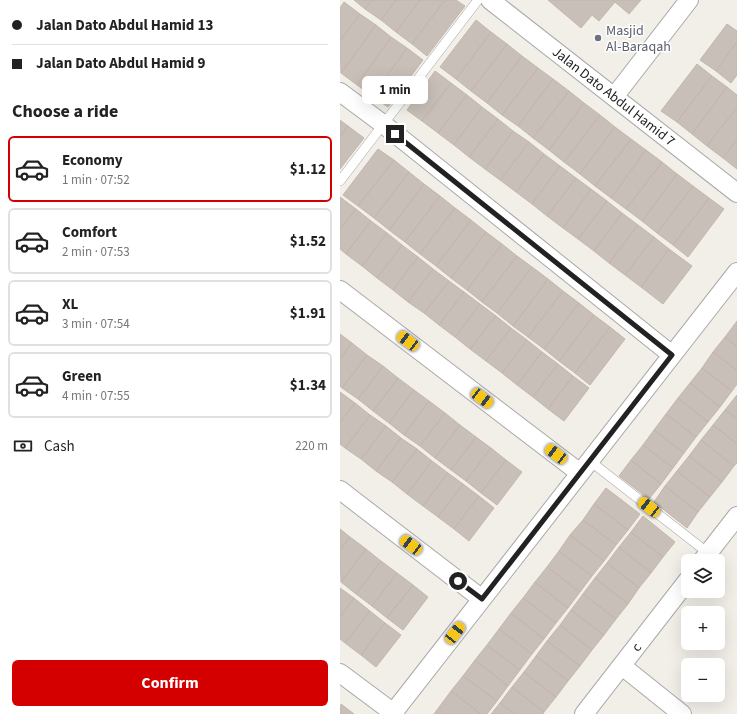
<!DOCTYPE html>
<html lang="en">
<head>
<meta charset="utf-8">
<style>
	body { margin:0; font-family:"Source Sans 3",sans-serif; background:#f2f2f2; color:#222; height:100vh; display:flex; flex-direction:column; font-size:15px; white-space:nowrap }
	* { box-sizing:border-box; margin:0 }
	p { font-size:13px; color:#767676 }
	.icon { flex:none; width:22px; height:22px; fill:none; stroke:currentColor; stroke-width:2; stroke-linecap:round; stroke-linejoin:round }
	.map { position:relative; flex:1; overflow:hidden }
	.side { display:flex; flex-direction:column; background:#fff; width:340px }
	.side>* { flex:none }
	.top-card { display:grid; align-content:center; height:88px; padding:0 12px; background:#fff }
	.buttons { position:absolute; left:341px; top:554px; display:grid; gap:8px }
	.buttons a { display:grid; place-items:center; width:44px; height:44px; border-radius:6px; background:#fff; box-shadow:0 4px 16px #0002; font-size:20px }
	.end { position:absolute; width:18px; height:18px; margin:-9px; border:5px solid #222; background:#fff; box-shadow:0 0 0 2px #fff }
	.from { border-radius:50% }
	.bubble { position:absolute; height:28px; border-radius:6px; background:#fff; box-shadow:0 4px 16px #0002; font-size:13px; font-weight:700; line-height:28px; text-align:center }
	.car { position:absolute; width:12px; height:24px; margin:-12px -6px; border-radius:5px; box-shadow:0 0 3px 1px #0007; background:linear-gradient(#f5c518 24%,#345 0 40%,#f5c518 0 76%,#345 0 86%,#f5c518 0) }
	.top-card b { display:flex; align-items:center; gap:14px; height:38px; font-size:15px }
	.top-card b+b { border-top:1px solid #e0e0e0 }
	.top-card i { width:10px; height:10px; background:#222 }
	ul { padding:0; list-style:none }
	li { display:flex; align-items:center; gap:12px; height:66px; margin:0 8px 6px; padding:0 4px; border:2px solid #e0e0e0; border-radius:6px }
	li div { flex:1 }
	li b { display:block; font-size:15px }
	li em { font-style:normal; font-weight:700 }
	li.active { border-color:#d40000 }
	li>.icon { width:36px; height:36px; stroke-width:1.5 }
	h2 { padding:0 12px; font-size:18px; line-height:48px }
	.pay { display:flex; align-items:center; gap:10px; height:44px; padding:0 12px; font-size:15px }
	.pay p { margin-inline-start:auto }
	.cta { display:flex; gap:8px; margin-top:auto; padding:8px 12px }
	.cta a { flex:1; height:46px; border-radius:6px; background:#d40000; color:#fff; font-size:16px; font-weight:700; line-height:46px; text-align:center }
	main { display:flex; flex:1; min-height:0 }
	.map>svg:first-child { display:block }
	.building { fill:#c7bfb8; stroke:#c4b6ab }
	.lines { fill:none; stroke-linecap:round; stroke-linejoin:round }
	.lane-casing { stroke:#a9a9a9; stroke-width:10 }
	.street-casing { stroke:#a9a9a9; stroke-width:20 }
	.lane { stroke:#fff; stroke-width:9 }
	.street { stroke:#fff; stroke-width:18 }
	.route { stroke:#222; stroke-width:5 }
	.worship-dot { fill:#6b7280; stroke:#fff; stroke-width:1.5 }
	.labels { text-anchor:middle; stroke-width:3; stroke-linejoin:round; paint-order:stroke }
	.worship-label { font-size:14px; fill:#5b616d; stroke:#fff; text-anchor:start }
	.street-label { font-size:14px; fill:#222; stroke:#fff }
</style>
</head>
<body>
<main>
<section class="side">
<div class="top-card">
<b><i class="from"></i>Jalan Dato Abdul Hamid 13</b>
<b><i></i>Jalan Dato Abdul Hamid 9</b>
</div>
<h2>Choose a ride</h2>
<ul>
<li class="active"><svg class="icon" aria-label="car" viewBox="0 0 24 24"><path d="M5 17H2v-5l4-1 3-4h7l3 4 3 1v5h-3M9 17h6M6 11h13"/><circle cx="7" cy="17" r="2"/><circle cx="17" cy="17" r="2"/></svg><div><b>Economy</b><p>1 min · 07:52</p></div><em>$1.12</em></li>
<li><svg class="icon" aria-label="car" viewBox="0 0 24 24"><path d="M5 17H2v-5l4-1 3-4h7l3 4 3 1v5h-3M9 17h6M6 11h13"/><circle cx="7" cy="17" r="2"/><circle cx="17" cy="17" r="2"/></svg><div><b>Comfort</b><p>2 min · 07:53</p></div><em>$1.52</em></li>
<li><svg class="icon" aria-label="car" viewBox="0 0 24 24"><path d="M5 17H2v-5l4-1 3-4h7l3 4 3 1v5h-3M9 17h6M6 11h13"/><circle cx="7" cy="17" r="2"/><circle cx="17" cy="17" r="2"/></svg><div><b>XL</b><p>3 min · 07:54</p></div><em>$1.91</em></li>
<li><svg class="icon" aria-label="car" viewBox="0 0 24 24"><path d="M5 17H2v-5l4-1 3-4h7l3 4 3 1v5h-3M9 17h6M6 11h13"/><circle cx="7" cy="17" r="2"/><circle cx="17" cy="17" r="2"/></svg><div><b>Green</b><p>4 min · 07:55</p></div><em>$1.34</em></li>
</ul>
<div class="pay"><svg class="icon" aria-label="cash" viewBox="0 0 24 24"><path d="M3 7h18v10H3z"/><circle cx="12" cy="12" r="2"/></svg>Cash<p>220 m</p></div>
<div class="cta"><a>Confirm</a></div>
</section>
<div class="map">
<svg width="397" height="714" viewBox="0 0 397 714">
	<rect width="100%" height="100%" fill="#f2efe9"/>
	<path class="building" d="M14 0H32L25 9Z
		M32 0H56L41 20 25 9Z
		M56 0H80L56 32 41 20Z
		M80 0H105L72 44 56 32Z
		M105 0H116L125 6 87 56 72 44Z
		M208 0H301L289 14 275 2 259 21 252 15 241 28Z
		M4 2 20 14 0 41V8Z
		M20 14 36 25 1 73 0 41Z
		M136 20 151 32 116 79 100 67Z
		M387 24 397 31V42L376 71 360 60Z
		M36 25 51 37 17 85 1 73Z
		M151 32 167 44 131 91 116 79Z
		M51 37 67 48 32 96 17 85Z
		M397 42V75L391 83 376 71Z
		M167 44 182 56 147 103 131 91Z
		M67 48 83 60 48 107 32 96Z
		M182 56 198 68 162 115 147 103Z
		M357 64 372 76 337 122 321 111Z
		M198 68 213 79 178 126 162 115Z
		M95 71 111 83 82 121 67 110Z
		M372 76 387 87 352 134 337 122Z
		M213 79 229 91 193 138 178 126Z
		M111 83 127 95 98 133 82 121Z
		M387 87 397 95V107L367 146 352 134Z
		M229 91 244 103 209 150 193 138Z
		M127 95 142 107 114 145 98 133Z
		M244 103 260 115 224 162 209 150Z
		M142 107 158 119 129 157 114 145Z
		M397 107V139L383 158 367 146Z
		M260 115 275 127 240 174 224 162Z
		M158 119 173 131 145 169 129 157Z
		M0 120 8 126 0 137Z
		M8 126 24 138 0 169V137Z
		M275 127 291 139 255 186 240 174Z
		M173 131 189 142 160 180 145 169Z
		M291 139 306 150 271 198 255 186Z
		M397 139V169L383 158Z
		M189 142 204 154 176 192 160 180Z
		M38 149 54 160 18 206 3 195Z
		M306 150 322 162 286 209 271 198Z
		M204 154 220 166 192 204 176 192Z
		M54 160 69 172 34 218 18 206Z
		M322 162 337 174 302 221 286 209Z
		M220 166 236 178 207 216 192 204Z
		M69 172 84 184 49 230 34 218Z
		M337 174 353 186 317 233 302 221Z
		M236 178 251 189 223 228 207 216Z
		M84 184 100 196 65 242 49 230Z
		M353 186 369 198 333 245 317 233Z
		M251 189 267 201 238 239 223 228Z
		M100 196 115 208 80 254 65 242Z
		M0 197 16 209 0 229Z
		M369 198 384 209 348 257 333 245Z
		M267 201 282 213 254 251 238 239Z
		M115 208 131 220 96 266 80 254Z
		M16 209 31 221 6 254 0 249V229Z
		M282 213 298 225 269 263 254 251Z
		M131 220 146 232 111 278 96 266Z
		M31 221 47 233 22 266 6 254Z
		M298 225 314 237 285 275 269 263Z
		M146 232 162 244 127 290 111 278Z
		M47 233 62 245 37 278 22 266Z
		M314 237 329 249 301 287 285 275Z
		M162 244 177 256 142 302 127 290Z
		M62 245 78 257 53 290 37 278Z
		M329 249 352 266 323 304 301 287Z
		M177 256 192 267 157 313 142 302Z
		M78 257 93 269 68 302 53 290Z
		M192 267 208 279 173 326 157 313Z
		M93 269 109 281 84 313 68 302Z
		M208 279 223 291 188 337 173 326Z
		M109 281 124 292 99 325 84 313Z
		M223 291 239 303 204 349 188 337Z
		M124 292 140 304 115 337 99 325Z
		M239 303 254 315 219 361 204 349Z
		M140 304 156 316 130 349 115 337Z
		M254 315 270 327 235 373 219 361Z
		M156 316 171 328 146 361 130 349Z
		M397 321V346L385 337Z
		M270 327 285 339 250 385 235 373Z
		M171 328 187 340 162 373 146 361Z
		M0 334 12 343 0 359Z
		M385 337 397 346V370L373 352Z
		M187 340 202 352 177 385 162 373Z
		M12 343 27 355 2 388 0 386V359Z
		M202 352 218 364 193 397 177 385Z
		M373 352 397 370V384L392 391 362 368Z
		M27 355 43 366 18 399 2 388Z
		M218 364 233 376 208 409 193 397Z
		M43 366 58 378 33 411 18 399Z
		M362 368 392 391 380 407 350 383Z
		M233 376 249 388 224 421 208 409Z
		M58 378 74 390 49 423 33 411Z
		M350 383 380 407 368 422 338 398Z
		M74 390 89 401 64 435 49 423Z
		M0 392 15 403 0 422Z
		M397 395V419L385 410Z
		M338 398 368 422 356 437 326 414Z
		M89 401 105 413 80 446 64 435Z
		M15 403 30 415 5 448 0 444V422Z
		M385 410 397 419V444L373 425Z
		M105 413 120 425 95 458 80 446Z
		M326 414 356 437 344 453 314 430Z
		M30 415 46 426 21 459 5 448Z
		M120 425 136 437 111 470 95 458Z
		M373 425 397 444V463L394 466 361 440Z
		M46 426 61 438 36 471 21 459Z
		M314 430 344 453 333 468 303 445Z
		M136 437 151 448 126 481 111 470Z
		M61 438 77 449 52 482 36 471Z
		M361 440 394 466 382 482 349 456Z
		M303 445 333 468 321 484 291 460Z
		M151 448 166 460 141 493 126 481Z
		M77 449 92 461 67 494 52 482Z
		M349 456 382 482 370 497 337 471Z
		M166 460 182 472 157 505 141 493Z
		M291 460 321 484 309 499 279 476Z
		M92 461 108 473 83 506 67 494Z
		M337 471 370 497 358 512 325 486Z
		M108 473 123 484 98 517 83 506Z
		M123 484 139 496 114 529 98 517Z
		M325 486 358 512 347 528 314 502Z
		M266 488 300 514 288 530 254 504Z
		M139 496 154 508 129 541 114 529Z
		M254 504 288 530 276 545 243 520Z
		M303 516 335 542 323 557 291 532Z
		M243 520 276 545 264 561 230 535Z
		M0 529 10 537 0 550Z
		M291 532 323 557 311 573 279 547Z
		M230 535 264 561 252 576 219 551Z
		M10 537 26 549 1 582 0 550Z
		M279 547 311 573 299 588 267 563Z
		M26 549 41 561 16 594 1 582Z
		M219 551 252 576 240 592 207 567Z
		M41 561 57 573 32 606 16 594Z
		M267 563 299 588 288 604 255 578Z
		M207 567 240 592 228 608 195 582Z
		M57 573 73 585 47 618 32 606Z
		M255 578 288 604 276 619 243 594Z
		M195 582 228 608 216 623 183 598Z
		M73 585 88 597 63 630 47 618Z
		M0 588 14 598 0 617Z
		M243 594 276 619 264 635 231 610Z
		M14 598 30 611 5 643 0 639V617Z
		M183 598 216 623 204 639 171 613Z
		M231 610 264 635 252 650 220 625Z
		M30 611 45 623 21 655 5 643Z
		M171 613 204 639 192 654 159 629Z
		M45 623 61 635 36 667 21 655Z
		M220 625 252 650 240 666 207 641Z
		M159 629 192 654 180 670 147 645Z
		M207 641 240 666 228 681 196 656Z
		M147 645 180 670 168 686 135 660Z
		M196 656 228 681 216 697 184 672Z
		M135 660 168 686 157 701 123 676Z
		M184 672 216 697 204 712 172 687Z
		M123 676 157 701 147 714H141L111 691Z
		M172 687 204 712 203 714H174L160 703Z
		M111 691 141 714H94Z
		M160 703 174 714H151Z
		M1 704 14 714H0Z"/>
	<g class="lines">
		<defs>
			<path id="lane" d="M0 181 138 0
				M250 461 368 553"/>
			<path id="street" d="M150 0 397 193
				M0 92 43 124 332 355
				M274 97 349 0
				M0 290 240 473
				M0 490 142 599
				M362 561 397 516
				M282 666 342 714
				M0 673 55 714
				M53 713 397 272
				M244 714 348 580"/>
		</defs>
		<use href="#lane" class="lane-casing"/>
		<use href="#street" class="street-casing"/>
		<use href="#lane" class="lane"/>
		<use href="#street" class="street"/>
	</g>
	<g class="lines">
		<path class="route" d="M55 134 332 355 142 599 118 581"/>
	</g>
	<circle class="worship-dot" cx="258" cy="38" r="4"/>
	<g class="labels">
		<g class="worship-label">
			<text x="266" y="35">Masjid<tspan x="266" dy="16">Al-Baraqah</tspan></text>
		</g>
		<g class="street-label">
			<text transform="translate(274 96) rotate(38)" y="5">Jalan Dato Abdul Hamid 7</text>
			<text transform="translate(296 647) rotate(-52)" y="5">c</text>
		</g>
	</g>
</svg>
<div class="buttons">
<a><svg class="icon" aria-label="layers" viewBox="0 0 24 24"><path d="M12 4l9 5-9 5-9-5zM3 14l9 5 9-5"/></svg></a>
<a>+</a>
<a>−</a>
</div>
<i class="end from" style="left:118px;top:581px"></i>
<i class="end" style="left:55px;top:134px"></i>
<div class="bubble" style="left:22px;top:76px;width:66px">1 min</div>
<i class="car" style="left:68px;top:341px;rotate:307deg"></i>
<i class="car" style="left:142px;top:398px;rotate:127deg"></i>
<i class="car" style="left:216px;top:454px;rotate:307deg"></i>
<i class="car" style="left:309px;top:507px;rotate:308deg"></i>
<i class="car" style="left:71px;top:545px;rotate:307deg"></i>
<i class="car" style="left:115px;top:633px;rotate:38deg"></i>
</div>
</main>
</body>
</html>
